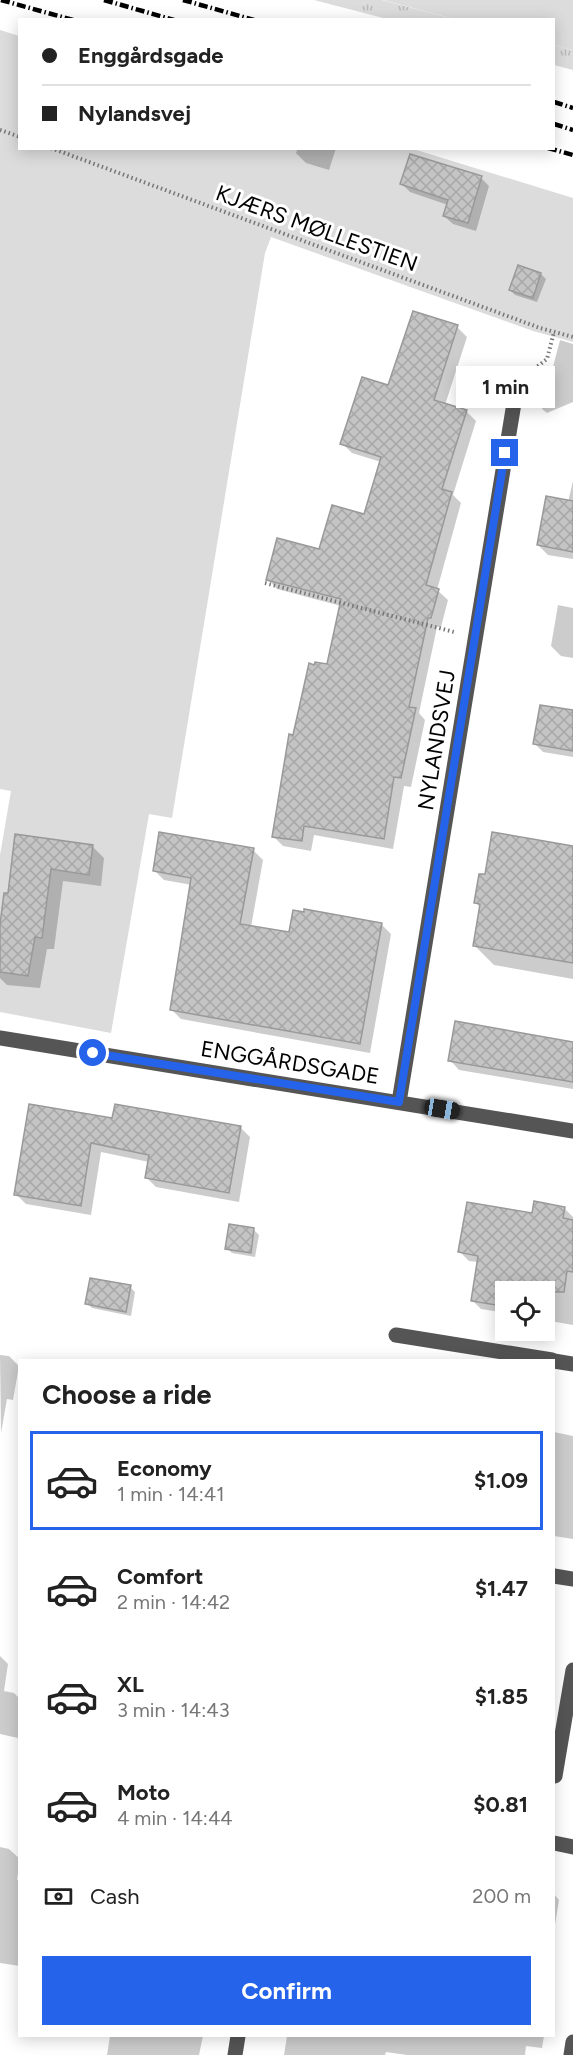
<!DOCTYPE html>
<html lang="en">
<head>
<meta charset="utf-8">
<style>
	body { margin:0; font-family:Figtree,sans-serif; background:#f6f6f6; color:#222; height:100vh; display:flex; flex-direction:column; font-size:22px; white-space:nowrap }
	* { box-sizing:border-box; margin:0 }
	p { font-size:20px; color:#767676 }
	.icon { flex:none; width:33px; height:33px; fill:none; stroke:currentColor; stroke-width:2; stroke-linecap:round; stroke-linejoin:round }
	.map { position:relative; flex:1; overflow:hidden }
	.drawer { position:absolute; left:18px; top:1359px; width:537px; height:678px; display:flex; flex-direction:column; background:#fff; border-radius:0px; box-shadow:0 3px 15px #0003 }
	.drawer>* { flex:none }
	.guide { position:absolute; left:18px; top:18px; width:537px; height:132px; border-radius:0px; box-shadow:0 3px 15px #0003; display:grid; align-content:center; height:132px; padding:0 24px; background:#fff }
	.fabs { position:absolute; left:495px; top:1281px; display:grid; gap:12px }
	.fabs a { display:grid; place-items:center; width:60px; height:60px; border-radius:0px; background:#fff; box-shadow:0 3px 15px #0003; font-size:30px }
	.end { position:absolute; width:27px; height:27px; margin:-14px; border:8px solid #2563eb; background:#fff; box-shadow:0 0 0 3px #fff }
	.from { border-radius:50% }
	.bubble { position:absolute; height:42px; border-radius:0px; background:#fff; box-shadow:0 3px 15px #0003; font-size:20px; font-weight:700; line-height:42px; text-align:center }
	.car { position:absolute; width:18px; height:36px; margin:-18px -9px; border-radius:8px; box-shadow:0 0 4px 2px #0007; background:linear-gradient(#222 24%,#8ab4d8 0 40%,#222 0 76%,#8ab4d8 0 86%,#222 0) }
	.guide b { display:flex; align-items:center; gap:21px; height:57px; font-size:22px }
	.guide b+b { border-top:2px solid #e0e0e0 }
	.guide i { width:15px; height:15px; background:#222 }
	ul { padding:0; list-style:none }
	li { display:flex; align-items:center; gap:18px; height:99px; margin:0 12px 9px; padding:0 12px; border:3px solid transparent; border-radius:0px }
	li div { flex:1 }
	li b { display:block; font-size:22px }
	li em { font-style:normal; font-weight:700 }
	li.current { border-color:#2563eb }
	li>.icon { width:54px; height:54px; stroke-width:1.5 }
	h2 { padding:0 24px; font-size:27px; line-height:72px }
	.pay { display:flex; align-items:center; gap:15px; height:66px; padding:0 24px; font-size:22px }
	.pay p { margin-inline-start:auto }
	.button { display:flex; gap:12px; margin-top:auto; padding:12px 24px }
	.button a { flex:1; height:69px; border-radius:0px; background:#2563eb; color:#fff; font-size:24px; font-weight:700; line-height:69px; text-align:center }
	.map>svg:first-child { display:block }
	.grass { fill:url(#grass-tufts) }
	.green { fill:#dcdcdc }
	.shadow { fill:#0003 }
	.building { fill:url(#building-cross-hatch); stroke:#999; stroke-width:1.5 }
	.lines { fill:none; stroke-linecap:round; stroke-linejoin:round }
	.path { stroke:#777; stroke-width:4; stroke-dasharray:1.5 3; stroke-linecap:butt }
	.minor { stroke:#555; stroke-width:15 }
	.rail { stroke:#000; stroke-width:4.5; stroke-dasharray:9 3 1.5 3; stroke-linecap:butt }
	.route { stroke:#2563eb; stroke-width:8 }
	.labels { text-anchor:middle; stroke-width:6; stroke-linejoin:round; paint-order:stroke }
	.street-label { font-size:22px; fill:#000; stroke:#fff }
</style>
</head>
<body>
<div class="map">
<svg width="573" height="2055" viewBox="0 0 573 2055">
	<defs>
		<pattern id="grass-tufts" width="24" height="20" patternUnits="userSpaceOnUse" patternTransform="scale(1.5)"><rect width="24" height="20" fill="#dcdcdc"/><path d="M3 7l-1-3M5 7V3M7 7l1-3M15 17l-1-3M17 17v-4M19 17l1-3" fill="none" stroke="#bbb"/></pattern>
		<pattern id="building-cross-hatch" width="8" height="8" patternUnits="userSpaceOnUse" patternTransform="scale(1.5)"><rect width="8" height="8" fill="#c4c4c4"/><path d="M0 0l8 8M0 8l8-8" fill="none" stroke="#a7a7a7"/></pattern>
	</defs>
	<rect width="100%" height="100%" fill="#fff"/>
	<path class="grass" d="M314 0H382L454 19H387Z
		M554 45 573 50V70L554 65Z"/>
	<path class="green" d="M383 0H573V50L554 45V20L454 19Z
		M0 30 19 36 20 148 413 149 573 198V342L533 331 271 237 265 253 172 818 149 814 111 1033 0 1012V855L11 791 0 789Z"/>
	<path class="shadow" d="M298 148H336L329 170 306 163 296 153Z
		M481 178 489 186 476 231 453 224 444 216 448 205 410 192 402 184Z
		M541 274 546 279 537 302 515 295 510 290Z
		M457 327 467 337 445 405 466 411 476 421 453 495 461 503 437 590 448 600 441 627H437L419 713 425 720 411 787 404 786 393 849 314 835 311 851 283 846 273 836 294 736 328 666 341 606 277 589 268 579 320 550 365 516 381 462 352 453 342 443 389 387Z
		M560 340 573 344V402L547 413 542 409Z
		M573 481V559L548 555 538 545 568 502Z
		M558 605 573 608V658L561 656 551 646Z
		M573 712V757L543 752 535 744Z
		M16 836 92 846 104 858 101 886 63 881 54 949H47L40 988 7 985 0 978V935L9 895Z
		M573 848V979L494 965 475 946 481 908 476 903Z
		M253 850 263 860 251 927 290 934 381 924 391 934 370 1053 181 1019 171 1009 192 885 164 880 154 870Z
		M573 1043V1089L459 1070 450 1060Z
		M113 1119 240 1127 250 1137 239 1202 156 1187 146 1177 149 1162 101 1152 91 1215 26 1204 16 1194Z
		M564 1208 573 1217V1325L544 1320V1292H506V1313L481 1309 472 1300 478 1262 469 1261 460 1252Z
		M254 1230 259 1235 255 1257 232 1253 227 1248Z
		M130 1287 135 1292 131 1316 92 1308 87 1303Z
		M0 1355 9 1356 19 1366 13 1400 7 1399 1 1433Z
		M554 1432 573 1436V1539L554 1536Z
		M0 1656 8 1664 4 1691 14 1693 20 1699 18 1738 0 1734Z
		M0 1847 9 1849 20 1859 17 1880 20 1879V1966L0 1963Z
		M554 1894 559 1900 554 1931Z
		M110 2036H203L199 2055H107Z
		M287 2036H544L542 2048 526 2046 525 2055H407L386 2052 385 2055H284Z"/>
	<path class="building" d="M410 154 482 176 468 223 443 216 448 200 400 184Z
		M518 265 541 273 533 298 509 290Z
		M413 311 458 325 434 400 467 410 442 489 452 492 426 585 439 589 431 618H428L409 707 416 708 401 778 394 777 384 839 304 826 302 841 272 837 289 734 293 735 309 663 314 665 315 662 327 664 341 599 266 580 277 538 319 549 332 505 364 514 381 457 340 444 362 377 388 385Z
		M546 496 573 501V552L537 545Z
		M540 705 573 710V751L533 744Z
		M159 832 254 848 240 924 289 932 293 910 304 912V909L382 923 360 1044 170 1010 191 878 153 871Z
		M492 832 573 846V963L473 946 480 904 474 903 479 874H485Z
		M15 834 93 845 89 875 51 869 42 938 35 937 28 976 0 972V924L4 893H8Z
		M455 1021 573 1042V1082L448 1061Z
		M29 1104 112 1118 115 1104 241 1126 229 1193 145 1178 149 1155 91 1143 81 1206 14 1195Z
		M534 1201 565 1207 563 1218 573 1220V1272L567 1271 564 1292H498L496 1305 471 1301 478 1256 458 1252 467 1202 532 1213Z
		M229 1224 254 1228 251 1253 225 1249Z
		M90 1278 131 1285 126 1312 85 1304Z"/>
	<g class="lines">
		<path class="path" d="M0 130 20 137
			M51 148 540 328 573 337
			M534 369 547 359 554 332
			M265 583 454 632"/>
		<path class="minor" d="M0 1038 573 1131
			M399 1102 517 385
			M396 1335 552 1360
			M554 1361 573 1364
			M554 1576 573 1579
			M555 1776 573 1670
			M554 1843 573 1847
			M235 2055 238 2036
			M571 2055 573 2042"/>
		<path class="rail" d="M1 0 73 20
			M104 0 174 20
			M183 0 254 20
			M554 102 573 108
			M554 124 573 130
			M548 148 573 155"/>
	</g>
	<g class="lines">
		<path class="route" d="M93 1053 399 1102 505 453"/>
	</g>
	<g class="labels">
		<g class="street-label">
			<text transform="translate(317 228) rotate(20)" y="8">KJÆRS MØLLESTIEN</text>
			<text transform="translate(436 740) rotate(-81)" y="8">NYLANDSVEJ</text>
			<text transform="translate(290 1062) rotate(9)" y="8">ENGGÅRDSGADE</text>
		</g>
	</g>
</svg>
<div class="fabs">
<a><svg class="icon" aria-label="locate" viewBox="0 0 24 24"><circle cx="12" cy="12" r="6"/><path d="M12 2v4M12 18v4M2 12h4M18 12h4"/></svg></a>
</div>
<i class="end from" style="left:93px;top:1053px"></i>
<i class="end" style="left:505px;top:453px"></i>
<div class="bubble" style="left:456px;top:366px;width:99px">1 min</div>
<i class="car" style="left:442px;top:1109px;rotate:99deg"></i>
<div class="guide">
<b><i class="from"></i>Enggårdsgade</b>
<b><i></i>Nylandsvej</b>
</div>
<section class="drawer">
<h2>Choose a ride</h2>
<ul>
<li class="current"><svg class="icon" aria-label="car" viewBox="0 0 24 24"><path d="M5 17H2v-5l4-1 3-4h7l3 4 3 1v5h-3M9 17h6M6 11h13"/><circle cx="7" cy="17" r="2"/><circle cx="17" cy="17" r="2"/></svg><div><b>Economy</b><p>1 min · 14:41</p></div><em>$1.09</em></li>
<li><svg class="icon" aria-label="car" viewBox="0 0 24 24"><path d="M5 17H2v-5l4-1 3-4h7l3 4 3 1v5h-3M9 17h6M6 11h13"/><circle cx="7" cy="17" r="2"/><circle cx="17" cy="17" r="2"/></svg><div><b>Comfort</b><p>2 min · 14:42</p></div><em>$1.47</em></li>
<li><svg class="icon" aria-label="car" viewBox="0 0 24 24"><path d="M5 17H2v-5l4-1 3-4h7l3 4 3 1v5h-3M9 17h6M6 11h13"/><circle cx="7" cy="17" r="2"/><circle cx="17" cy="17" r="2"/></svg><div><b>XL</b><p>3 min · 14:43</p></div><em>$1.85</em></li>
<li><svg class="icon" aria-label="car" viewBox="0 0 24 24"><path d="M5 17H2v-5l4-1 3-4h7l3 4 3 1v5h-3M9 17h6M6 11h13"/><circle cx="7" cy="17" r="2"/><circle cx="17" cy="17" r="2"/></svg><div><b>Moto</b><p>4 min · 14:44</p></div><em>$0.81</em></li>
</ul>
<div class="pay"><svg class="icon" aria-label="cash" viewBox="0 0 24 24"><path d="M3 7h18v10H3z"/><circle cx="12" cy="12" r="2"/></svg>Cash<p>200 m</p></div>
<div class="button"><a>Confirm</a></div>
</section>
</div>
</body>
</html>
